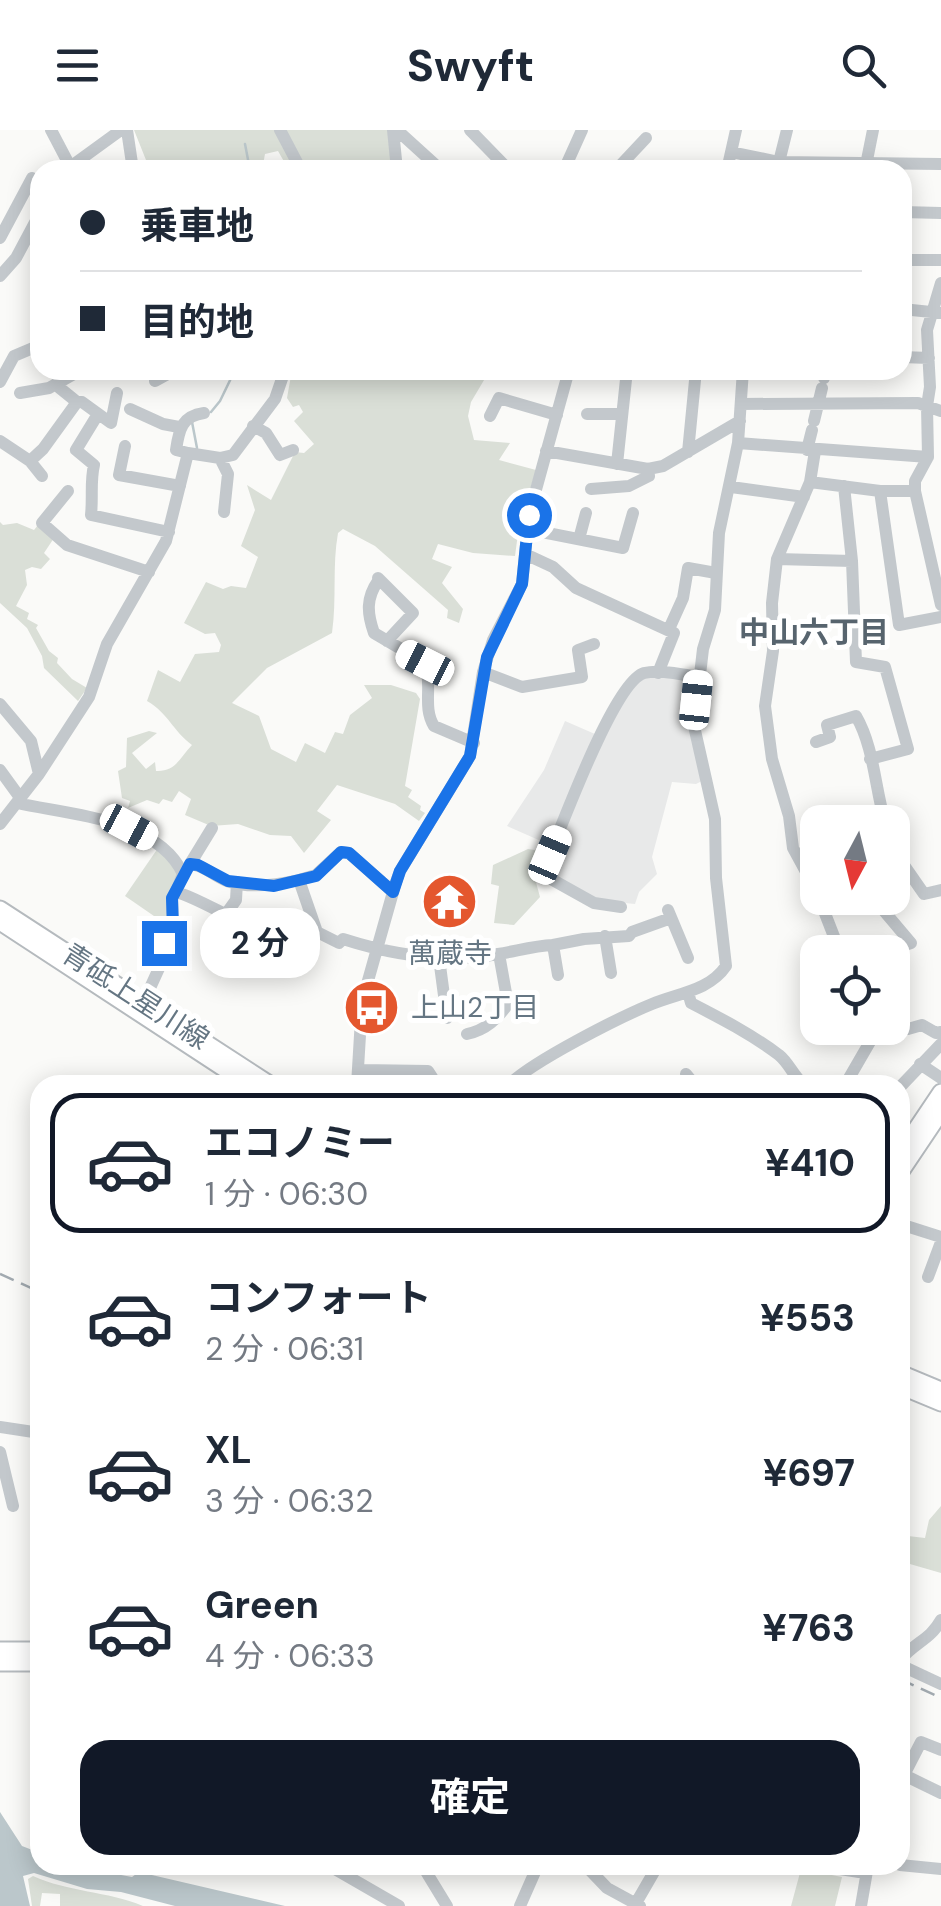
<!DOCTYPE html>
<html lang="ja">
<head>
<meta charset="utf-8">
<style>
	body { margin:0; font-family:"DM Sans","Noto Sans JP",sans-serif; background:#f2f2f3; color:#1f2937; height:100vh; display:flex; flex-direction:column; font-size:38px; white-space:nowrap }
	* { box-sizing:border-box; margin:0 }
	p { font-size:32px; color:#747a83 }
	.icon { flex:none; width:55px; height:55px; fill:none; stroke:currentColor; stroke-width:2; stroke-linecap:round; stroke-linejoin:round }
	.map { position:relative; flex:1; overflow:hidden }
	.side { position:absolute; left:30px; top:945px; width:880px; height:800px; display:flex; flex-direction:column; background:#fff; border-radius:30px; box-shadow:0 5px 25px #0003 }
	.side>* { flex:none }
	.top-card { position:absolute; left:30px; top:30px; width:882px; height:220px; border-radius:30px; box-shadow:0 5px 25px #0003; display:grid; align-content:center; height:220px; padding:0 50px; background:#fff }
	.needle { width:65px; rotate:187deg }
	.buttons { position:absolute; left:800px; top:675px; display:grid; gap:20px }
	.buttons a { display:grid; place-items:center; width:110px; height:110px; border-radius:20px; background:#fff; box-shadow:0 5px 25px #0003; font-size:50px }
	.end { position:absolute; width:45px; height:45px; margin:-22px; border:12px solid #1a73e8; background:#fff; box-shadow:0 0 0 5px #fff }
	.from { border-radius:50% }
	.bubble { position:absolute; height:70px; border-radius:30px; background:#fff; box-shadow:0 5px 25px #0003; font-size:32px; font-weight:700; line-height:70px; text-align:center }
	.car { position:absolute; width:30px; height:60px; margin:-30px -15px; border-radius:12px; box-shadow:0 0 8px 2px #0007; background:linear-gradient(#fff 24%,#345 0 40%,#fff 0 76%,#345 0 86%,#fff 0) }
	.top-card b { display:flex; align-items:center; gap:35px; height:95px; font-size:38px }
	.top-card b+b { border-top:2px solid #e0e1e3 }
	.top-card i { width:25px; height:25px; background:#1f2937 }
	ul { padding:18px 0 0; list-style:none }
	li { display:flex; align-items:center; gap:30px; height:140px; margin:0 20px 15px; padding:0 30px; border:5px solid transparent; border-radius:30px }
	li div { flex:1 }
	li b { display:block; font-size:38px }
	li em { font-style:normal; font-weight:700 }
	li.active { border-color:#111827 }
	li>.icon { width:90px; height:90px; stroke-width:1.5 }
	.button { display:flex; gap:20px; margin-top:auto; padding:20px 50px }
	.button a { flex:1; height:115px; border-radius:30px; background:#111827; color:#fff; font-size:40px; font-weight:700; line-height:115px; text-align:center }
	header { display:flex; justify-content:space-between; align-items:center; height:130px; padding:0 50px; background:#fff; font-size:45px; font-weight:700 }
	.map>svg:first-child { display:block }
	.built { fill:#e8e9e9 }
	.green { fill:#dadfd7 }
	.water { fill:#bbc7cb }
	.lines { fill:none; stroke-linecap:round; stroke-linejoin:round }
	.stream { stroke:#bbc7cb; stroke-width:2.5 }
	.major-casing { stroke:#b5babe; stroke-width:19 }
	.minor { stroke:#c3c8cc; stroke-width:12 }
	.major { stroke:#fff; stroke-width:15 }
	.rail { stroke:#a2aab0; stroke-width:2.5; stroke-dasharray:15 8; stroke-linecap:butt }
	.route { stroke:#1a73e8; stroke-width:12 }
	.labels { text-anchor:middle; stroke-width:10; stroke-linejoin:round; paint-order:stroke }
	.poi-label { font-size:28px; fill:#657683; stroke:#fff }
	.street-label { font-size:28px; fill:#657683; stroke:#fff }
	.neighbourhood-label { font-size:30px; font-weight:bold; fill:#57646e; stroke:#fff }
</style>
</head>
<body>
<header><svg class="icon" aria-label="menu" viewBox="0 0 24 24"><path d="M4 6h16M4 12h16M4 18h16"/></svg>Swyft<svg class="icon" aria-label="search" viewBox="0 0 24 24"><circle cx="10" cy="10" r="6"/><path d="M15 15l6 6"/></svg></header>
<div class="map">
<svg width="941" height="1776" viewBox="0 0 941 1776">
	<rect width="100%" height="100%" fill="#fafaf8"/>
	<path class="built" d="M639 546 689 548 692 554 689 596 702 651 696 654 672 652 652 727 657 744 639 762 635 774 594 770 546 743 604 606Z
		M565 591 595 604 550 715 507 696 544 640Z"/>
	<path class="green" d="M134 0H389L391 40H300L299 36 286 35 278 21 265 24 262 40H164L160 30H146Z
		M292 240H490L471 272 468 286 474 310 510 313 499 330 536 340 519 396 515 426 473 423 438 414 432 429 452 437 442 453 463 479 459 493 447 488 448 480 375 416 343 399 338 403C332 436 337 469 332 503L267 538 232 573 259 586 271 619 296 632 305 613 325 623 335 602 343 604 350 585 372 568 364 555H391L416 563 420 569 405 656 412 660 408 667 421 676 420 680 425 683 419 691 395 674 337 655 317 681 331 690 304 723 291 706 270 705 238 694 211 696 185 685 191 669 179 661 172 672 163 669 159 674 147 670 128 678 130 671 122 668 118 641 126 637 127 608 149 601 157 603 132 623 146 639 155 632 156 641C176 642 180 627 192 615 173 601 168 583 147 571L158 540 180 552 195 524 219 522 221 515 215 503 205 504 184 493 206 452 223 459 231 456 246 458 258 427 241 416 255 380 247 355 271 370 295 322 304 323 314 314 294 291 303 282 299 275 293 277 287 268Z
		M0 392 3 395 17 393 34 400 38 395 54 408 44 423 50 429 41 439 32 437 25 440 27 455 16 476 29 483 27 489 38 495 36 498 49 521 58 528 57 533 72 549 87 558 78 571 44 538 42 526 27 498 0 473Z
		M158 718 179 743 167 795 125 766Z
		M528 719 541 721 534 745 540 767 514 795 494 793 499 756 491 754 493 735Z
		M941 1376V1443L903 1432 908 1406 925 1408 929 1390Z
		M801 1739 842 1747 835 1776H791Z
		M33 1746C68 1762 107 1761 143 1776H60V1764L42 1763 40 1776H32L28 1749Z"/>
	<path class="water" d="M0 1682 22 1716 40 1723V1735H67L132 1747 139 1742 285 1776H175L121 1762 87 1759 34 1743 23 1746 30 1776H0Z"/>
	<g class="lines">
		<path class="stream" d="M245 14 250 40
			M211 282 220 271 235 240
			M192 292 197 318"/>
		<defs>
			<path id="major" d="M0 779 271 955
				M0 792 249 955
				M900 1023 941 962
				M900 1043 941 982
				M900 1243 941 1260
				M900 1256 941 1273
				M0 1520H40
				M0 1533H40"/>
		</defs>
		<use href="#major" class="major-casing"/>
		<path class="minor" d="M51 0 72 40
			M127 0 133 40
			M280 0 301 40
			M393 0 397 40
			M397 0 441 40
			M470 0 509 40
			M731 22 779 32 941 34
			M778 36 787 0
			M70 37 121 0
			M564 40 582 0
			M616 40 646 8
			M727 40 736 0
			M865 40 873 0
			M902 82 941 83
			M0 108 32 48
			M902 130H941
			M0 146 16 128 40 83
			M941 153 927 200 930 257 927 276 928 327 915 351V361L941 475
			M902 179 941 183
			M902 227 929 228
			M824 248 826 240
			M155 251 175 240
			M0 252 14 226 40 215
			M20 263 49 258 81 240
			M77 272H82L111 293 117 263
			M741 274 918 273 941 281
			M130 279 163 294 179 297
			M98 284 76 320 94 335C90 352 93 367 91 385L169 402
			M587 284H622
			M490 286 499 268 557 285
			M814 291 822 258
			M253 296 266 303 280 325 293 320
			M0 311 30 331 42 346
			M738 313 928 327
			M125 316 119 345 180 356
			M807 320 812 300
			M546 321 648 339 663 336 740 291
			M815 321 810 352 777 429 772 473 773 521 765 576 772 629 789 686 793 718 818 764
			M688 322 696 240
			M188 323 176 320C179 299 182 286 204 283
			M220 328 228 344 224 382
			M30 331 43 319 77 272 56 255
			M617 334 627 240
			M810 352 880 361H915
			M844 356 852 431 856 532 885 537 908 619 870 629
			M731 357 804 367
			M591 359 629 356 649 346 648 339
			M68 361 42 393 67 415 149 442
			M880 361 899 495 941 487
			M527 399 623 418 633 383
			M579 409 586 383
			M525 424 553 437 576 458 674 503 658 543
			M777 429 852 431
			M378 448 413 483 387 511
			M378 451C366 468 367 483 374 503L425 533C433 554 422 577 434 596L474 613
			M669 499 683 468 688 438 716 443
			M483 542 522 557 582 547 578 520 594 514
			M0 574 31 611 39 644 0 694
			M816 612 830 607 827 595 856 586C874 617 875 658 885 692
			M0 640 21 669
			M39 644 89 567 107 514 166 411 188 323 220 328 233 325 275 269 285 240
			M17 673C71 685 158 689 183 744L176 762C209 771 257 809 291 804 298 804 307 797 313 793
			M212 698 190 734C205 735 213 746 227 751 249 759 276 755 299 750L317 802 339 813 343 809C393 825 446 834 498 824 517 821 533 816 553 815L558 845
			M892 718 924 764 941 760
			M299 750 316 745 341 722 349 723 393 762
			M819 768 840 822
			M873 768 911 813 893 819 903 879
			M621 777 594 773 542 744C557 709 613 552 644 543 660 539 683 545 699 547
			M668 780 688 828
			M226 784 236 770 237 752
			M605 806 611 843
			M553 815 584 809 629 806 632 802 671 788
			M439 828 447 888
			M688 862 691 873C722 889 751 904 779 925 789 933 794 947 804 955
			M444 875 460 876
			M140 880 160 836 164 813 173 799 172 768 176 762
			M908 899 922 895 936 903 941 902
			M467 904C486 900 497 889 508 874L499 824
			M920 934 941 948
			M360 940 428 941 437 955
			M686 944 695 955
			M357 955 362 872 395 755 400 741 470 626 483 542 493 510 522 454 529 385 569 240
			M509 955C531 932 620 887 652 874 678 863 709 861 726 836L716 748 715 689 694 596 703 519 715 480 719 403 738 313 743 240
			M845 955 878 898
			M900 957 941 914
			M900 1094 941 1107
			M928 1147 941 1112
			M900 1181 904 1160
			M0 1297 40 1303
			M0 1322 13 1376
			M900 1530C915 1512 930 1510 941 1490
			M900 1535 941 1554
			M900 1643 941 1663
			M904 1645 921 1612 941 1620
			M328 1735 399 1776
			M422 1735 447 1776
			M585 1735 607 1758 640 1776
			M815 1735 859 1742 886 1735
			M900 1735 941 1739
			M636 1773 658 1735
			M520 1776 538 1735
			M861 1776 867 1741"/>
		<use href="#major" class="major"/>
		<path class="rail" d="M0 1144 40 1162
			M900 1549 941 1568"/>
	</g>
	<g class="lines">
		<path class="route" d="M164 813 173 799 172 768 190 734 198 735 228 751 274 756 316 746 341 722 349 723 393 762 400 741 470 626 487 527 522 454 529 385"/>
	</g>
	<defs>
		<symbol id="temple-disc" viewBox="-11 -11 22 22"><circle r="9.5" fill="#e4572e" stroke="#fff"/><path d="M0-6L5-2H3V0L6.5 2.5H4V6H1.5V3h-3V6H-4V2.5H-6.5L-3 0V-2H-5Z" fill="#fff"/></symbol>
		<symbol id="bus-disc" viewBox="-11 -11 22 22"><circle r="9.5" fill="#e4572e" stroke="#fff"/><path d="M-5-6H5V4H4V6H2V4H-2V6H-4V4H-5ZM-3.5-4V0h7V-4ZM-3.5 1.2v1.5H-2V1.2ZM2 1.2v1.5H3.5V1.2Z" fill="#fff"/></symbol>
	</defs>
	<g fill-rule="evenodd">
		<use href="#temple-disc" x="418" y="740" width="63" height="63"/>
		<use href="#bus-disc" x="340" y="846" width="63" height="63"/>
	</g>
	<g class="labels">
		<g class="poi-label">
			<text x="450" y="833">萬蔵寺</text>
			<text x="411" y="887" text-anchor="start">上山2丁目</text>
		</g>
		<g class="street-label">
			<text transform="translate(136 866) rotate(33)" y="10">青砥上星川線</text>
		</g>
		<g class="neighbourhood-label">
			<text x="814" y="513">中山六丁目</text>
		</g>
	</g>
</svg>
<div class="buttons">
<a><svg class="needle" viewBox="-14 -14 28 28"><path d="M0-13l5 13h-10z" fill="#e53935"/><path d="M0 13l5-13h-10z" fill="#747a83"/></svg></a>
<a><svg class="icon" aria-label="locate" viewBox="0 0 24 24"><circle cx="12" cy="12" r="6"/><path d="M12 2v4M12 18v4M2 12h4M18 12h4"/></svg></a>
</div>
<i class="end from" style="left:529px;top:385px"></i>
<i class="end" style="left:164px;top:813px"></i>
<div class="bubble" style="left:200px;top:778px;width:120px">2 分</div>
<i class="car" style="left:425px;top:533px;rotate:297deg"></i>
<i class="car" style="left:696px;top:570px;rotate:6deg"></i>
<i class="car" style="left:129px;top:697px;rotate:118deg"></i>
<i class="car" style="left:550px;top:725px;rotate:23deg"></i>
<div class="top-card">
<b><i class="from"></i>乗車地</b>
<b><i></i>目的地</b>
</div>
<section class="side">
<ul>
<li class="active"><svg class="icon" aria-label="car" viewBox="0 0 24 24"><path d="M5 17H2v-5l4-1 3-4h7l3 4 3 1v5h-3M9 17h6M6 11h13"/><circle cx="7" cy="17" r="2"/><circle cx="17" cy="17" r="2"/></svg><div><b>エコノミー</b><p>1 分 · 06:30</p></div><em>¥410</em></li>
<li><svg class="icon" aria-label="car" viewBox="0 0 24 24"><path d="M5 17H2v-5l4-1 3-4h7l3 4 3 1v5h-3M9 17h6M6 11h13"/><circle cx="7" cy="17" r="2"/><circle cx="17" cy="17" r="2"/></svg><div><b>コンフォート</b><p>2 分 · 06:31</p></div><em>¥553</em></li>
<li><svg class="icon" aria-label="car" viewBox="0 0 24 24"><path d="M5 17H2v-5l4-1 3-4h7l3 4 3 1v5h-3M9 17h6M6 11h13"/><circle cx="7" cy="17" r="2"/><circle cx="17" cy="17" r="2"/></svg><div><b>XL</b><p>3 分 · 06:32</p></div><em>¥697</em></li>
<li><svg class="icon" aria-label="car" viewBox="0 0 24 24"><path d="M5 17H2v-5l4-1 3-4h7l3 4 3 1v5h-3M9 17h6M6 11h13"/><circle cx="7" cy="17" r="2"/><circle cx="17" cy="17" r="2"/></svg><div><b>Green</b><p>4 分 · 06:33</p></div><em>¥763</em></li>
</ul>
<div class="button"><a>確定</a></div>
</section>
</div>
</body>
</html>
